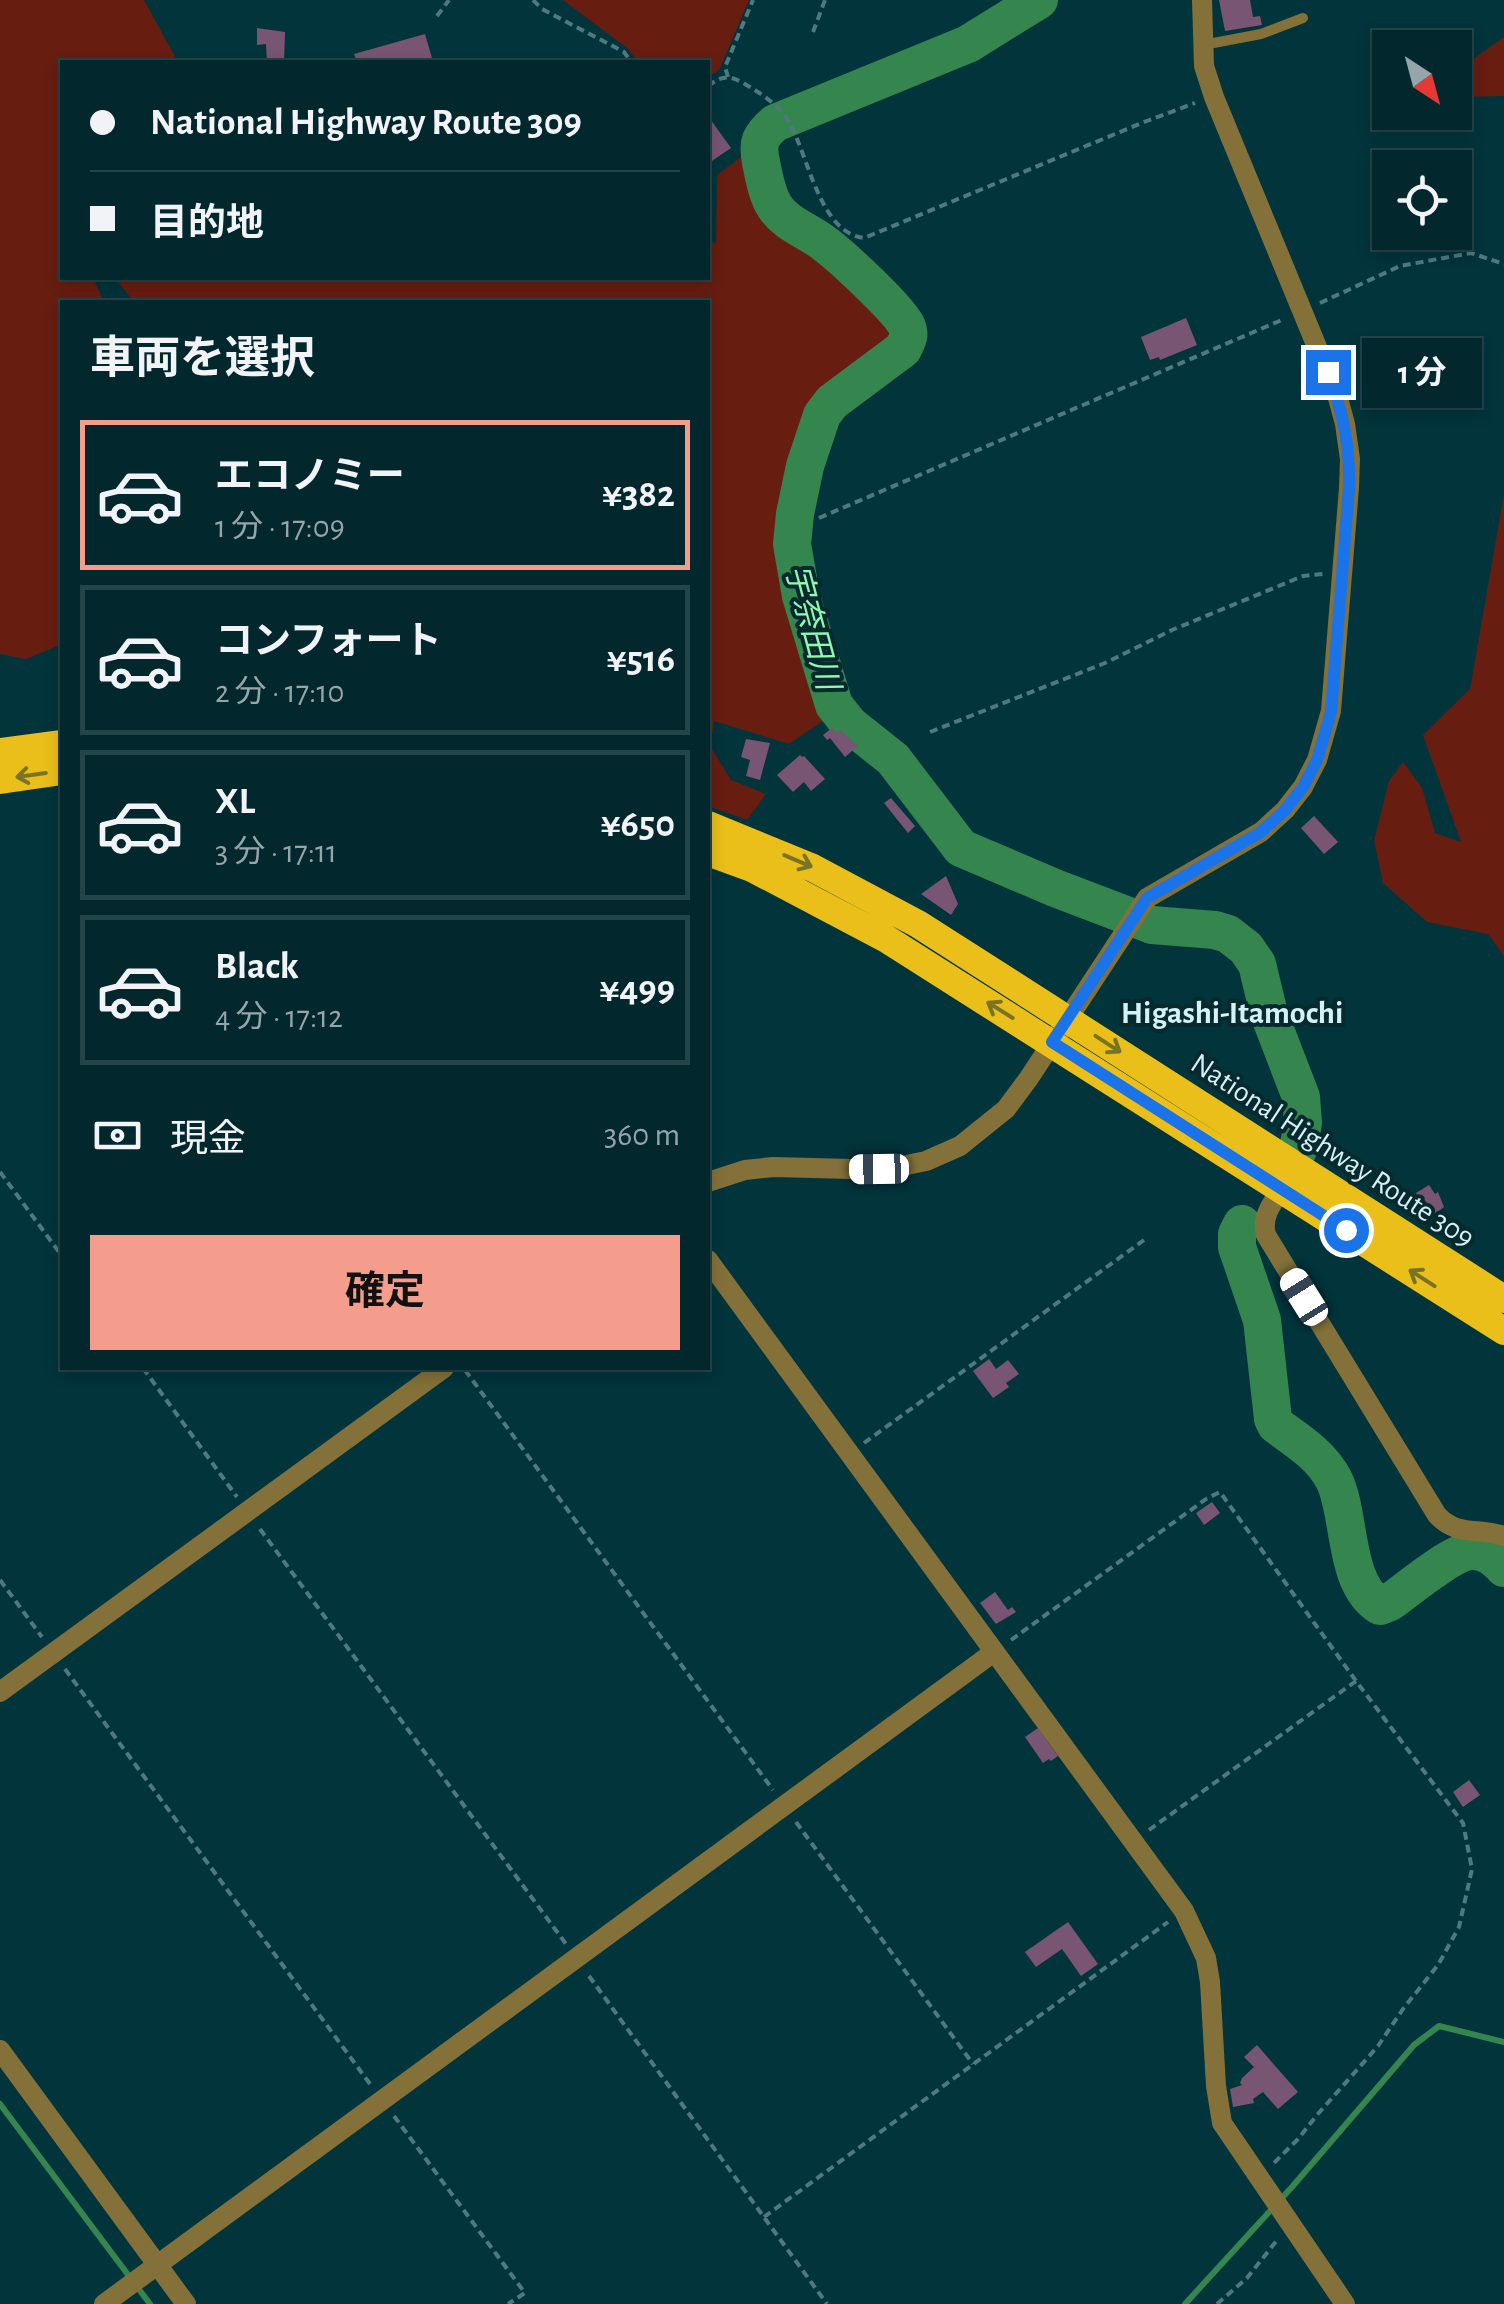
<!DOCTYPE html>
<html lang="ja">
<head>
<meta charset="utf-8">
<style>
	body { margin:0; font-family:"Alegreya Sans","Noto Sans JP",sans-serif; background:#103339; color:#f1f3f6; height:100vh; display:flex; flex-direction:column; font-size:38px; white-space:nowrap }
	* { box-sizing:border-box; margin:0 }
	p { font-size:32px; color:#96a5aa }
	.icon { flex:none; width:55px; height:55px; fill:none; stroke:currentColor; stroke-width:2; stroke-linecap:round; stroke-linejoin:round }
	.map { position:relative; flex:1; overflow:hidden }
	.drawer { position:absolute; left:60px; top:300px; width:650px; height:1070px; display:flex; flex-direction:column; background:#02272d; border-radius:0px; box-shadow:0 5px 15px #0003,0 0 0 2px #234449 }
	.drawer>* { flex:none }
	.top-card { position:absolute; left:60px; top:60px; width:650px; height:220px; border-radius:0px; box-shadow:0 5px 15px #0003,0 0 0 2px #234449; display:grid; align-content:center; height:220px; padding:0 30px; background:#02272d }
	.needle { width:65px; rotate:144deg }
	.controls { position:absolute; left:1372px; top:30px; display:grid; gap:20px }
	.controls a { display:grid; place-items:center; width:100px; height:100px; border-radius:0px; background:#02272d; box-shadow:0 5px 15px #0003,0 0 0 2px #234449; font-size:50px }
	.end { position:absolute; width:45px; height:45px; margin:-22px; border:12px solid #1a73e8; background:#fff; box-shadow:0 0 0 5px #fff }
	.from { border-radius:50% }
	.bubble { position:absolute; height:70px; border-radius:0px; background:#02272d; box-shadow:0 5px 15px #0003,0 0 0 2px #234449; font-size:32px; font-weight:700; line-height:70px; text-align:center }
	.car { position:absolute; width:30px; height:60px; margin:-30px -15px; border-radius:12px; box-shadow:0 0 8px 2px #0007; background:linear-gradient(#fff 24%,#345 0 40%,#fff 0 76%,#345 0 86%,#fff 0) }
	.top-card b { display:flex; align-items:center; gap:35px; height:95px; font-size:38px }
	.top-card b+b { border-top:2px solid #234449 }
	.top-card i { width:25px; height:25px; background:#f1f3f6 }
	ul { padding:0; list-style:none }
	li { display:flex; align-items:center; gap:30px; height:150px; margin:0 20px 15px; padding:0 10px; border:5px solid #234449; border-radius:0px }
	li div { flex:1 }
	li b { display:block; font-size:38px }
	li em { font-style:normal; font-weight:700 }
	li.selected { border-color:#f49d8c }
	li>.icon { width:90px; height:90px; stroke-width:1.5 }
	h2 { padding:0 30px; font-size:45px; line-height:120px }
	.pay { display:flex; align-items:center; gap:25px; height:110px; padding:0 30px; font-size:38px }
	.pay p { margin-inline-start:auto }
	.action { display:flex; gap:20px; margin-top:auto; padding:20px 30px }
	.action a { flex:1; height:115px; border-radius:0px; background:#f49d8c; color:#111; font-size:40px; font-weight:700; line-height:115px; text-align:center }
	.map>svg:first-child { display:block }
	.green { fill:#681d11 }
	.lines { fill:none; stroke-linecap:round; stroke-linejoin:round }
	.stream { stroke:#35854f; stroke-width:6 }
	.river { stroke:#35854f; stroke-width:38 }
	.building { fill:#785573 }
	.path { stroke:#4f7980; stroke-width:4; stroke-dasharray:8 5; stroke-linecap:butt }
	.service { stroke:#837139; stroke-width:10 }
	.minor { stroke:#837139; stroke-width:20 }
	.tertiary { stroke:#837139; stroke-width:20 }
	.trunk { stroke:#eabf1a; stroke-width:28 }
	.oneway { stroke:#797424 }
	.route { stroke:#1a73e8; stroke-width:12 }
	.labels { text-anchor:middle; stroke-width:8; stroke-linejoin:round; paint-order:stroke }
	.street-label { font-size:30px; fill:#d4f1f7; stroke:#08292e }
	.water-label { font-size:32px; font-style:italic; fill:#8ff9ad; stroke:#08292e }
	.neighbourhood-label { font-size:32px; font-weight:bold; fill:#d4f1f7; stroke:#08292e }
</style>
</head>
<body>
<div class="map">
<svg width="1504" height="2304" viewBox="0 0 1504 2304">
	<rect width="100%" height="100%" fill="#02343c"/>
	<path class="green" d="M0 0H144L178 62H62V278H93L104 302H62V644L26 659 0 654Z
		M563 0H749L719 70 708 77V62H638L627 48Z
		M1504 37V96L1455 97V72Z
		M750 150 760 163 759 185 764 202 792 239 880 297 905 320 907 332 906 354 835 411 800 503 793 553 821 652 846 705 789 744 714 721 710 746 731 780 766 794 747 820 708 806V302H134L115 278H708V240L716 244 717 175Z
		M1504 494V956L1488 934 1427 922 1383 883 1374 841 1389 781 1403 762 1422 788 1435 833 1461 842 1423 735 1470 689Z"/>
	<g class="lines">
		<path class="stream" d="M0 2104 150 2304
			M1185 2304 1292 2187 1414 2045 1439 2026 1504 2042"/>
		<path class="river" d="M1039 0 968 44 775 123C760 136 757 142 761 162 764 177 767 195 775 207 787 225 809 231 825 244 841 256 901 311 907 327 911 336 906 342 903 349L832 402 822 415 805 466 795 514 792 544 801 596 834 705 849 724 893 759 961 848 1055 888 1152 925 1215 930 1228 934 1246 948 1257 964 1269 1014 1301 1097 1303 1123 1298 1150
			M1242 1224 1237 1234V1247L1262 1320 1273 1419 1276 1425C1298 1441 1321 1455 1334 1480 1351 1514 1343 1583 1380 1606L1390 1602C1407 1590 1451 1553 1470 1551 1485 1550 1495 1558 1504 1568"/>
	</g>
	<path class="building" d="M1219 0H1250L1253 17 1260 16 1262 25 1225 31Z
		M257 28 285 32 284 62H267L266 44 257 45Z
		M425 34 432 58 417 62H357L354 54Z
		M708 116 731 148 709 163 708 161Z
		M1186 318 1197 345 1160 360 1159 357 1150 360 1141 337Z
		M832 728 836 733 840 730 858 746 845 757 830 738 827 740 823 735Z
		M746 739 770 743 760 780 746 776 750 760 741 757Z
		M800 755 802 757 804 756 825 779 811 791 804 782 793 792 777 775Z
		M891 798 915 826 908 833 884 803Z
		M1314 816 1338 842 1324 854 1301 828Z
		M946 876 958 904 951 915 921 894Z
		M1429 1185 1435 1194 1438 1192 1444 1207 1432 1216 1416 1193Z
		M989 1359 996 1369 1008 1360 1019 1374 1006 1383 1009 1387 993 1398 973 1371Z
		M1212 1502 1220 1513 1204 1525 1196 1513Z
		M995 1592 1008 1610 1012 1607 1016 1612 996 1624 980 1603Z
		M1038 1728 1058 1756 1051 1761 1049 1759 1043 1763 1025 1737Z
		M1469 1780 1480 1795 1463 1807 1453 1792Z
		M1068 1922 1098 1964 1081 1976 1062 1949 1036 1967 1025 1952Z
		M1257 2045 1298 2092 1278 2109 1263 2092 1253 2099 1254 2103 1233 2107 1230 2089 1242 2085 1240 2083 1242 2078 1254 2067 1244 2057Z"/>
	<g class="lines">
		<path class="path" d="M533 0 542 9 624 52 631 62
			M437 16 449 0
			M813 32 825 0
			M728 77 725 67 753 0
			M708 86C725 73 732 76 750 87 766 97 781 107 790 124 809 158 820 233 864 238L1144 122 1195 103
			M1320 303 1400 266 1471 253 1504 264
			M819 518 1284 319
			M930 732 1105 663 1172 630 1303 576 1323 574
			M0 1172 62 1256
			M143 1368 237 1497
			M465 1370 773 1790
			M864 1443 1144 1240
			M260 1529 566 1944
			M0 1580 42 1637
			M1011 1640 1206 1499 1220 1492 1356 1681 1463 1823 1472 1869 1459 1927 1438 1965 1403 2009 1378 2046 1317 2115 1298 2139 1273 2164
			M65 1669 370 2084
			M796 1822 973 2064
			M1149 1830 1356 1681
			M589 1976 827 2304
			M394 2116 525 2293 508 2304
			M764 2217 1168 1922
			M1217 2304 1247 2278 1278 2239"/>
		<path class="service" d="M1203 45 1261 34 1303 18"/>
		<path class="minor" d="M1288 1180C1277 1197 1260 1214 1266 1235L1437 1515C1457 1537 1478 1527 1504 1536
			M104 2304 994 1652"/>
		<path class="tertiary" d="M708 1182 745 1170 773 1167 852 1169 902 1166 926 1161 960 1146 1006 1109 1029 1078 1147 898 1261 832 1285 810 1303 787 1317 760 1331 711 1349 488 1350 459 1345 424 1338 398 1214 97 1204 66 1202 0
			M708 1260 1184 1911 1206 1958 1210 1982 1216 2086 1222 2123 1345 2304
			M0 1692 444 1368
			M0 2050 186 2304"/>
		<path class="trunk" d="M0 752 62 744
			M0 780 62 771
			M708 825 813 868 918 924 1504 1299
			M708 852 752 868 885 938 1504 1331"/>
	</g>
	<defs><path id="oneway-shaft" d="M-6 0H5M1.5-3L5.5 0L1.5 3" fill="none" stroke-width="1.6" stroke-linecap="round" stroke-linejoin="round" transform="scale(2.5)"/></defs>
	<g class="oneway">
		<use href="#oneway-shaft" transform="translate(31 775) rotate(172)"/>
		<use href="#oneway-shaft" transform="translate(798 861) rotate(23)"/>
		<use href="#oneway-shaft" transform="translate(1000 1010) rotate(-148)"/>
		<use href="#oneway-shaft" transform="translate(1108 1044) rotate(33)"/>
		<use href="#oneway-shaft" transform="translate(1422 1278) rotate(-147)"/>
	</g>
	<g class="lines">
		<path class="route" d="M1328 372C1343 413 1350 444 1349 488L1331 712 1317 760 1303 787 1285 810 1261 832 1147 898 1052 1042 1346 1230"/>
	</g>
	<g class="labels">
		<g class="street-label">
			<text transform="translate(1333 1150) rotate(33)" y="10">National Highway Route 309</text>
		</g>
		<g class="water-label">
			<text transform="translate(813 627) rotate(75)" y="11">宇奈田川</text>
		</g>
		<g class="neighbourhood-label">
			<text x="1232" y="1023">Higashi-Itamochi</text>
		</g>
	</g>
</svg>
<div class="controls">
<a><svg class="needle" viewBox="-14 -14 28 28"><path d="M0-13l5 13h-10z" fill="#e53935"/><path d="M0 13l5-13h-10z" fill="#96a5aa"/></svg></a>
<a><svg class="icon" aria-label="locate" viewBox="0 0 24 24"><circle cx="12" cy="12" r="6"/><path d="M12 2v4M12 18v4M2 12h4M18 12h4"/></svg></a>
</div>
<i class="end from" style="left:1346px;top:1230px"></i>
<i class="end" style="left:1328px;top:372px"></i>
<div class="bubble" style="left:1362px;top:338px;width:120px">1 分</div>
<i class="car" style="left:879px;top:1169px;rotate:269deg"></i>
<i class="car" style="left:1304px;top:1297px;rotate:328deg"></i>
<div class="top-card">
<b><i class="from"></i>National Highway Route 309</b>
<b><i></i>目的地</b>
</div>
<section class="drawer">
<h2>車両を選択</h2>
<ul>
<li class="selected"><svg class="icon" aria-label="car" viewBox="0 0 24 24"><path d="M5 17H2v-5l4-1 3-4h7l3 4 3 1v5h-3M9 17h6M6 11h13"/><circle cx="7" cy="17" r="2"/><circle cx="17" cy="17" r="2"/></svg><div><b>エコノミー</b><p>1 分 · 17:09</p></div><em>¥382</em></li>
<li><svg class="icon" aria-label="car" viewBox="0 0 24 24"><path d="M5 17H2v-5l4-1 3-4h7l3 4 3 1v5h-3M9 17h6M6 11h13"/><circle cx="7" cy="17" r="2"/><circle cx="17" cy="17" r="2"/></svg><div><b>コンフォート</b><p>2 分 · 17:10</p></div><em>¥516</em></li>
<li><svg class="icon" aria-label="car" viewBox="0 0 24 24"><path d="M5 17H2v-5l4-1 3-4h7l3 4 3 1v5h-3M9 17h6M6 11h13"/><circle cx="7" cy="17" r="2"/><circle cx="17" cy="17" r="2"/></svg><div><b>XL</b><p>3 分 · 17:11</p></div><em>¥650</em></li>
<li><svg class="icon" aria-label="car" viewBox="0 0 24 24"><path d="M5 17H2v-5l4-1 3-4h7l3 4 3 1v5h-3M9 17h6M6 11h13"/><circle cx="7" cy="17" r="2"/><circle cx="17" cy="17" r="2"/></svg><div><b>Black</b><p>4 分 · 17:12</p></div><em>¥499</em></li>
</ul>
<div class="pay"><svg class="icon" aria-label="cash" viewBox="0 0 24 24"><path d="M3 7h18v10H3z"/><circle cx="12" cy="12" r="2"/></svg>現金<p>360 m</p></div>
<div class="action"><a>確定</a></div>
</section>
</div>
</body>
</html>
